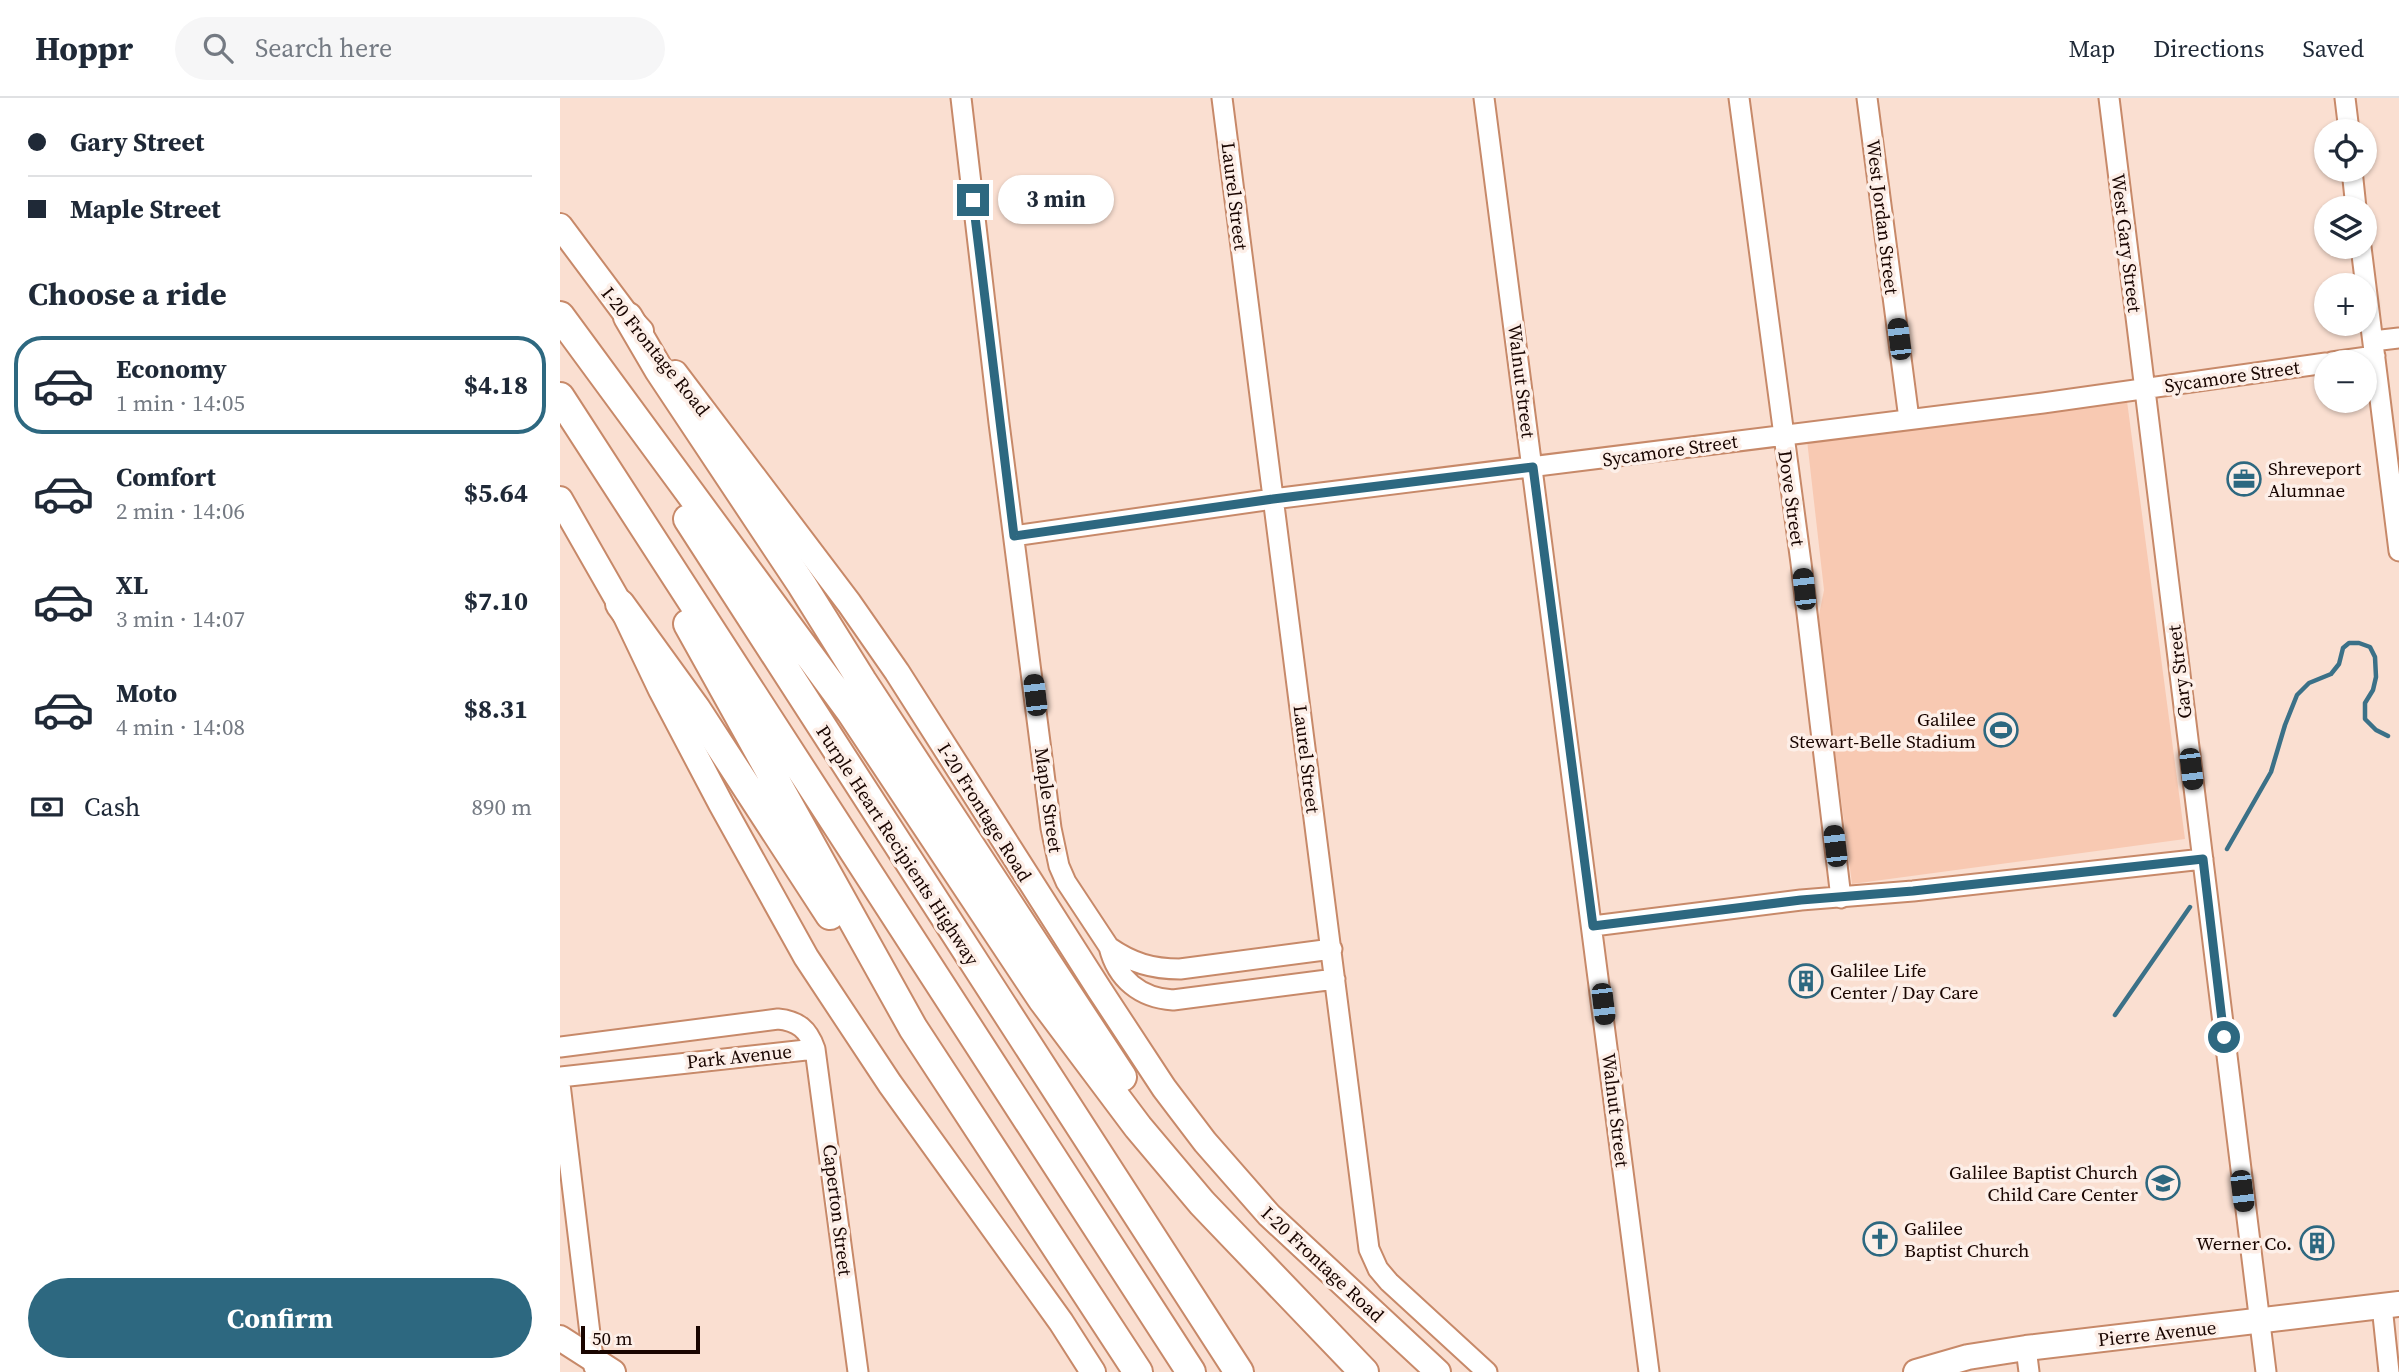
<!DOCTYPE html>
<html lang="en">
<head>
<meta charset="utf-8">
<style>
	body { margin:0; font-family:"Source Serif 4",serif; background:#f6f6f7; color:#1f2937; height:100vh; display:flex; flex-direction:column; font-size:26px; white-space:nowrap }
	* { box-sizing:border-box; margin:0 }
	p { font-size:23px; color:#747a83 }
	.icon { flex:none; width:38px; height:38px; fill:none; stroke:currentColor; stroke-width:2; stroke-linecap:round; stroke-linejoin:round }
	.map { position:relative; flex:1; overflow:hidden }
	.side { display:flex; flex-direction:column; background:#fff; width:560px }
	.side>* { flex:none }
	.hud { display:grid; align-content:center; height:154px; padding:0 28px; background:#fff }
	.controls { position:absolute; left:1754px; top:21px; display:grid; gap:14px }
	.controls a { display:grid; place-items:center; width:63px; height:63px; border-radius:50%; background:#fff; box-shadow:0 2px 5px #0004; font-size:35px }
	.scale { position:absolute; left:21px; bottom:18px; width:119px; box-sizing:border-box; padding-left:7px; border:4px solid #190500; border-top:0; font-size:19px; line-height:24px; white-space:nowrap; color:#190500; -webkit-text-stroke:5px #fdefe8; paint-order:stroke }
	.end { position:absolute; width:32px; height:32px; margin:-16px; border:9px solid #2d6880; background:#fff; box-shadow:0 0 0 4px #fff }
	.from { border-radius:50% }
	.bubble { position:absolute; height:49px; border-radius:24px; background:#fff; box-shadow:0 2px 5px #0004; font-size:23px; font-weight:700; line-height:49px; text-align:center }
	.car { position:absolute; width:21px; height:42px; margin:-21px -10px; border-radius:9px; box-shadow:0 0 5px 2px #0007; background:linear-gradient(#222 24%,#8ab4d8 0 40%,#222 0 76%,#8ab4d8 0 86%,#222 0) }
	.hud b { display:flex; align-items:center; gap:24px; height:66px; font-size:26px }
	.hud b+b { border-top:2px solid #e0e1e3 }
	.hud i { width:18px; height:18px; background:#1f2937 }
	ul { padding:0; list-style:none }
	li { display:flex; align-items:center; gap:21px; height:98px; margin:0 14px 10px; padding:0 14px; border:4px solid transparent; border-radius:28px }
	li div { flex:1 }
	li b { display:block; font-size:26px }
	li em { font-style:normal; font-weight:700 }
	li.on { border-color:#2d6880 }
	li>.icon { width:63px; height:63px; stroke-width:1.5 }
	h2 { padding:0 28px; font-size:32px; line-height:84px }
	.pay { display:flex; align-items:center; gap:18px; height:77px; padding:0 28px; font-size:26px }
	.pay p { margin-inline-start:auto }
	.primary-button { display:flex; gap:14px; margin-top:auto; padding:14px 28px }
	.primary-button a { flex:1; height:80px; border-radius:42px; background:#2d6880; color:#fff; font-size:28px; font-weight:700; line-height:80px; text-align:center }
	header { display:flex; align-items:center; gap:42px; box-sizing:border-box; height:98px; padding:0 35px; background:#fff; border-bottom:2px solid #e0e1e3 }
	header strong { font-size:33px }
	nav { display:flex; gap:38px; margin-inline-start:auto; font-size:24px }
	.search { width:490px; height:63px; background:#f6f6f7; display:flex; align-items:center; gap:18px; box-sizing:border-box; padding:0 24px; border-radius:38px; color:#747a83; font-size:26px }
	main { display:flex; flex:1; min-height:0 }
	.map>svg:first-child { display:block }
	.green { fill:#f8c9b2 }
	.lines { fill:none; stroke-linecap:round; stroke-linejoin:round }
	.stream { stroke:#3b7188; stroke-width:4.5 }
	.minor-casing { stroke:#c78969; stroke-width:23 }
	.major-casing { stroke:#c78969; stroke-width:28 }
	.highway-casing { stroke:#c78969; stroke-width:32 }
	.minor { stroke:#fff; stroke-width:19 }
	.major { stroke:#fff; stroke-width:24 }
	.highway { stroke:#fff; stroke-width:28 }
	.route { stroke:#2d6880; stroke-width:9 }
	.labels { text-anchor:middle; stroke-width:7; stroke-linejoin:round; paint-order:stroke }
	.street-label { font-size:19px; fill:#190500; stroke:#fdefe8 }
	.poi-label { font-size:19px; fill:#190500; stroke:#fdefe8; text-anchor:start }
</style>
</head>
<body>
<header>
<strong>Hoppr</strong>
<div class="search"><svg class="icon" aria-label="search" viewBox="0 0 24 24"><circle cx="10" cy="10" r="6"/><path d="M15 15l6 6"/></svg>Search here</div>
<nav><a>Map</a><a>Directions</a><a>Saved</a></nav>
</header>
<main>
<section class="side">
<div class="hud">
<b><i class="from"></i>Gary Street</b>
<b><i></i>Maple Street</b>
</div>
<h2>Choose a ride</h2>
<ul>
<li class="on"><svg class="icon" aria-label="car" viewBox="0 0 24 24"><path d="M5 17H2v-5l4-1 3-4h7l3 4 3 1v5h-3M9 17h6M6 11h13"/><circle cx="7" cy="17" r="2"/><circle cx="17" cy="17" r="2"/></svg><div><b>Economy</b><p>1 min · 14:05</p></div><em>$4.18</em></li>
<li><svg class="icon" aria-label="car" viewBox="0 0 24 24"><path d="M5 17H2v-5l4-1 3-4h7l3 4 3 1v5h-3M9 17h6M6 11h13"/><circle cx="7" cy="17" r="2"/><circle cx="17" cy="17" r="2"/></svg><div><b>Comfort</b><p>2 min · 14:06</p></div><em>$5.64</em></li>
<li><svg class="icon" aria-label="car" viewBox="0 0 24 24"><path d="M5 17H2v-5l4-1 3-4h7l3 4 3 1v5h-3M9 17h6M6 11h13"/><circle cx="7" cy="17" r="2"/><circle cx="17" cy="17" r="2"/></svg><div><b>XL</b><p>3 min · 14:07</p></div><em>$7.10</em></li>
<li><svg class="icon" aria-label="car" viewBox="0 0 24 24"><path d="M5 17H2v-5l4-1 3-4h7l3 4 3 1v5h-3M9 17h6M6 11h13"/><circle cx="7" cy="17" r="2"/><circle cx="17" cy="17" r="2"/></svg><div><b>Moto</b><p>4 min · 14:08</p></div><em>$8.31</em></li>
</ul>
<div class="pay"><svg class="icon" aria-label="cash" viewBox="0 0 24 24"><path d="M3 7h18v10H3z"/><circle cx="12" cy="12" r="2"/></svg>Cash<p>890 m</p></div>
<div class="primary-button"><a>Confirm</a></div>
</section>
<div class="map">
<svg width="1839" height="1274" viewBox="0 0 1839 1274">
	<rect width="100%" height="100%" fill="#fadfd1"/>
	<path class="green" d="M1567 303 1625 741 1292 786 1258 522 1264 492 1247 342Z"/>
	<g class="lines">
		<path class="stream" d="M1667 751 1711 674 1725 627 1737 597 1749 585 1771 576 1779 566 1783 550 1789 545H1799L1810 549 1815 559 1816 579 1813 592 1805 605V621L1816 632 1828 638
			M1555 917 1630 809"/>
		<defs>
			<path id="minor" d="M401 0 439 325 491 730 499 768 506 784 549 849C557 881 580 900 613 902L775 881
				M662 0 809 1151 818 1171 829 1184 927 1274
				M924 0 1089 1274
				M1179 0 1241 465 1281 800
				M1307 0 1349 321
				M1549 0 1706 1274
				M1785 0 1789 33
				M1792 72 1796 110
				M1801 149 1839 453
				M1813 243 1839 240
				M1772 264 1815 258
				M454 438 713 401 1483 305 1766 265
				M1033 828 1241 802 1353 793 1643 761
				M549 849C572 865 592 871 620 871L772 851
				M0 949 218 921C238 923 248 931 255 951L298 1274
				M0 979 255 951
				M0 986 34 1269
				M1822 1208 1829 1274
				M1466 1250 1469 1274"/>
			<path id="major" d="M0 128 68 219 81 233
				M115 275 289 505 337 574 539 891 604 990 645 1044 709 1117 878 1274
				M0 401 60 506 101 592 161 706 246 859 330 986 501 1224 533 1274
				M0 1240 53 1274
				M1356 1274 1408 1259 1466 1250 1839 1206"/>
			<path id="highway" d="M0 218 291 614 482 901 578 1029 642 1105 804 1274
				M68 219 99 272 242 487 302 583 562 979
				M0 299 631 1274
				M128 421 679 1274
				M60 506 136 611 270 817
				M128 526 353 930 578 1274"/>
		</defs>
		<use href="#minor" class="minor-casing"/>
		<use href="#major" class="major-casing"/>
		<use href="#highway" class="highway-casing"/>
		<use href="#minor" class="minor"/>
		<use href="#major" class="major"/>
		<use href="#highway" class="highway"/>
	</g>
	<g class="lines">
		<path class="route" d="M413 102 454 438 713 401 973 369 1033 828 1241 802 1353 793 1643 761 1664 939"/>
	</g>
	<defs>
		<symbol id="office-ring" viewBox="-11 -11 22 22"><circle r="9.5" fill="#fdefe8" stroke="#2d6880" stroke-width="1.5"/><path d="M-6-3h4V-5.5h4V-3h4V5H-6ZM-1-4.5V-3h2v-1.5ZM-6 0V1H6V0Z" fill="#2d6880"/></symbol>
		<symbol id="stadium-ring" viewBox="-11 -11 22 22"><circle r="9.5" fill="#fdefe8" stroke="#2d6880" stroke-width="1.5"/><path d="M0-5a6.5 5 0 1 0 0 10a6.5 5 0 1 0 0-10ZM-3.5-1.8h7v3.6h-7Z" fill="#2d6880"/></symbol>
		<symbol id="building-ring" viewBox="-11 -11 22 22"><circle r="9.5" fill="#fdefe8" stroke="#2d6880" stroke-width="1.5"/><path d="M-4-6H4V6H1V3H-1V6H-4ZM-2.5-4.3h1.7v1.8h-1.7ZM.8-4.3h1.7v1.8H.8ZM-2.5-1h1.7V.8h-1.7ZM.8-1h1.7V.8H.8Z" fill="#2d6880"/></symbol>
		<symbol id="school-ring" viewBox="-11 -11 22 22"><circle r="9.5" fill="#fdefe8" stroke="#2d6880" stroke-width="1.5"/><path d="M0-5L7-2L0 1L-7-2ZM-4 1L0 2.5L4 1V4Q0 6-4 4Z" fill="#2d6880"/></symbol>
		<symbol id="church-ring" viewBox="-11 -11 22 22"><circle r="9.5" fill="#fdefe8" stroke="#2d6880" stroke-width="1.5"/><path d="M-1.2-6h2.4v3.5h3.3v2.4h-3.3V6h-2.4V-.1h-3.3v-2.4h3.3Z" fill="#2d6880"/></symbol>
	</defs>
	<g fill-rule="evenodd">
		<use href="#office-ring" x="1665" y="362" width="38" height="38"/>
		<use href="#stadium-ring" x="1422" y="613" width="38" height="38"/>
		<use href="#building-ring" x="1227" y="864" width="38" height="38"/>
		<use href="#school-ring" x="1584" y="1066" width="38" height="38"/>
		<use href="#church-ring" x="1301" y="1122" width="38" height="38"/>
		<use href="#building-ring" x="1738" y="1126" width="38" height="38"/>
	</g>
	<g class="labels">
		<g class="street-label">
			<text transform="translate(675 98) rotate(83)" y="7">Laurel Street</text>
			<text transform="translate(1323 119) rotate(83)" y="7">West Jordan Street</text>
			<text transform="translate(1567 145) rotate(83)" y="7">West Gary Street</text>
			<text transform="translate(96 253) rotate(51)" y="7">I-20 Frontage Road</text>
			<text transform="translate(1672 278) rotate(-8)" y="7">Sycamore Street</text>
			<text transform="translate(962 283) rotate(83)" y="7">Walnut Street</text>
			<text transform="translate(1110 352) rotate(-8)" y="7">Sycamore Street</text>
			<text transform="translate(1232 400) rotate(82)" y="7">Dove Street</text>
			<text transform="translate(1619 574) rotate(-97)" y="7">Gary Street</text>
			<text transform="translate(747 661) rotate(83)" y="7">Laurel Street</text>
			<text transform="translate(489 702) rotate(82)" y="7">Maple Street</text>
			<text transform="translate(425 714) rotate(58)" y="7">I-20 Frontage Road</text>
			<text transform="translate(338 747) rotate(57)" y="7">Purple Heart Recipients Highway</text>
			<text transform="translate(179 958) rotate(-6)" y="7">Park Avenue</text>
			<text transform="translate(1056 1012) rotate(83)" y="7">Walnut Street</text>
			<text transform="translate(278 1112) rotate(83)" y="7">Caperton Street</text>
			<text transform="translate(763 1166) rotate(43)" y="7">I-20 Frontage Road</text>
			<text transform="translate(1597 1235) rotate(-6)" y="7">Pierre Avenue</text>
		</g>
		<g class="poi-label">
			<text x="1708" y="377">Shreveport<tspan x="1708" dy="22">Alumnae</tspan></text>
			<text x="1416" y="628" text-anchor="end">Galilee<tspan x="1416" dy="22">Stewart-Belle Stadium</tspan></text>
			<text x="1270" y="879">Galilee Life<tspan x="1270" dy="22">Center / Day Care</tspan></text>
			<text x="1578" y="1081" text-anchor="end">Galilee Baptist Church<tspan x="1578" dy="22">Child Care Center</tspan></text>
			<text x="1344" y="1137">Galilee<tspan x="1344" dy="22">Baptist Church</tspan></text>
			<text x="1732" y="1152" text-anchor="end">Werner Co.</text>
		</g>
	</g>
</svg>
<div class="controls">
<a><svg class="icon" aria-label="locate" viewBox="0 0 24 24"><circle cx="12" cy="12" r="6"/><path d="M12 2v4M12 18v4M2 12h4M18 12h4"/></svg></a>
<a><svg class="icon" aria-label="layers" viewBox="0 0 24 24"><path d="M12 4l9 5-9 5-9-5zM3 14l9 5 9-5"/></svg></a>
<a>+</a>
<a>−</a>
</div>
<div class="scale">50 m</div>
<i class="end from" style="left:1664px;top:939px"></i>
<i class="end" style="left:413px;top:102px"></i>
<div class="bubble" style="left:438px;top:77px;width:116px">3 min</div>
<i class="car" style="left:1339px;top:241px;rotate:353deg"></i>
<i class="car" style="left:1244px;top:491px;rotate:354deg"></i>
<i class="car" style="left:475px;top:597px;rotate:353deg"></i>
<i class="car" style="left:1631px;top:671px;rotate:173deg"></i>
<i class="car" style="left:1275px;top:748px;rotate:353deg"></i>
<i class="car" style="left:1043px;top:906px;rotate:173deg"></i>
<i class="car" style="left:1682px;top:1093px;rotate:173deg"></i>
</div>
</main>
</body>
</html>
